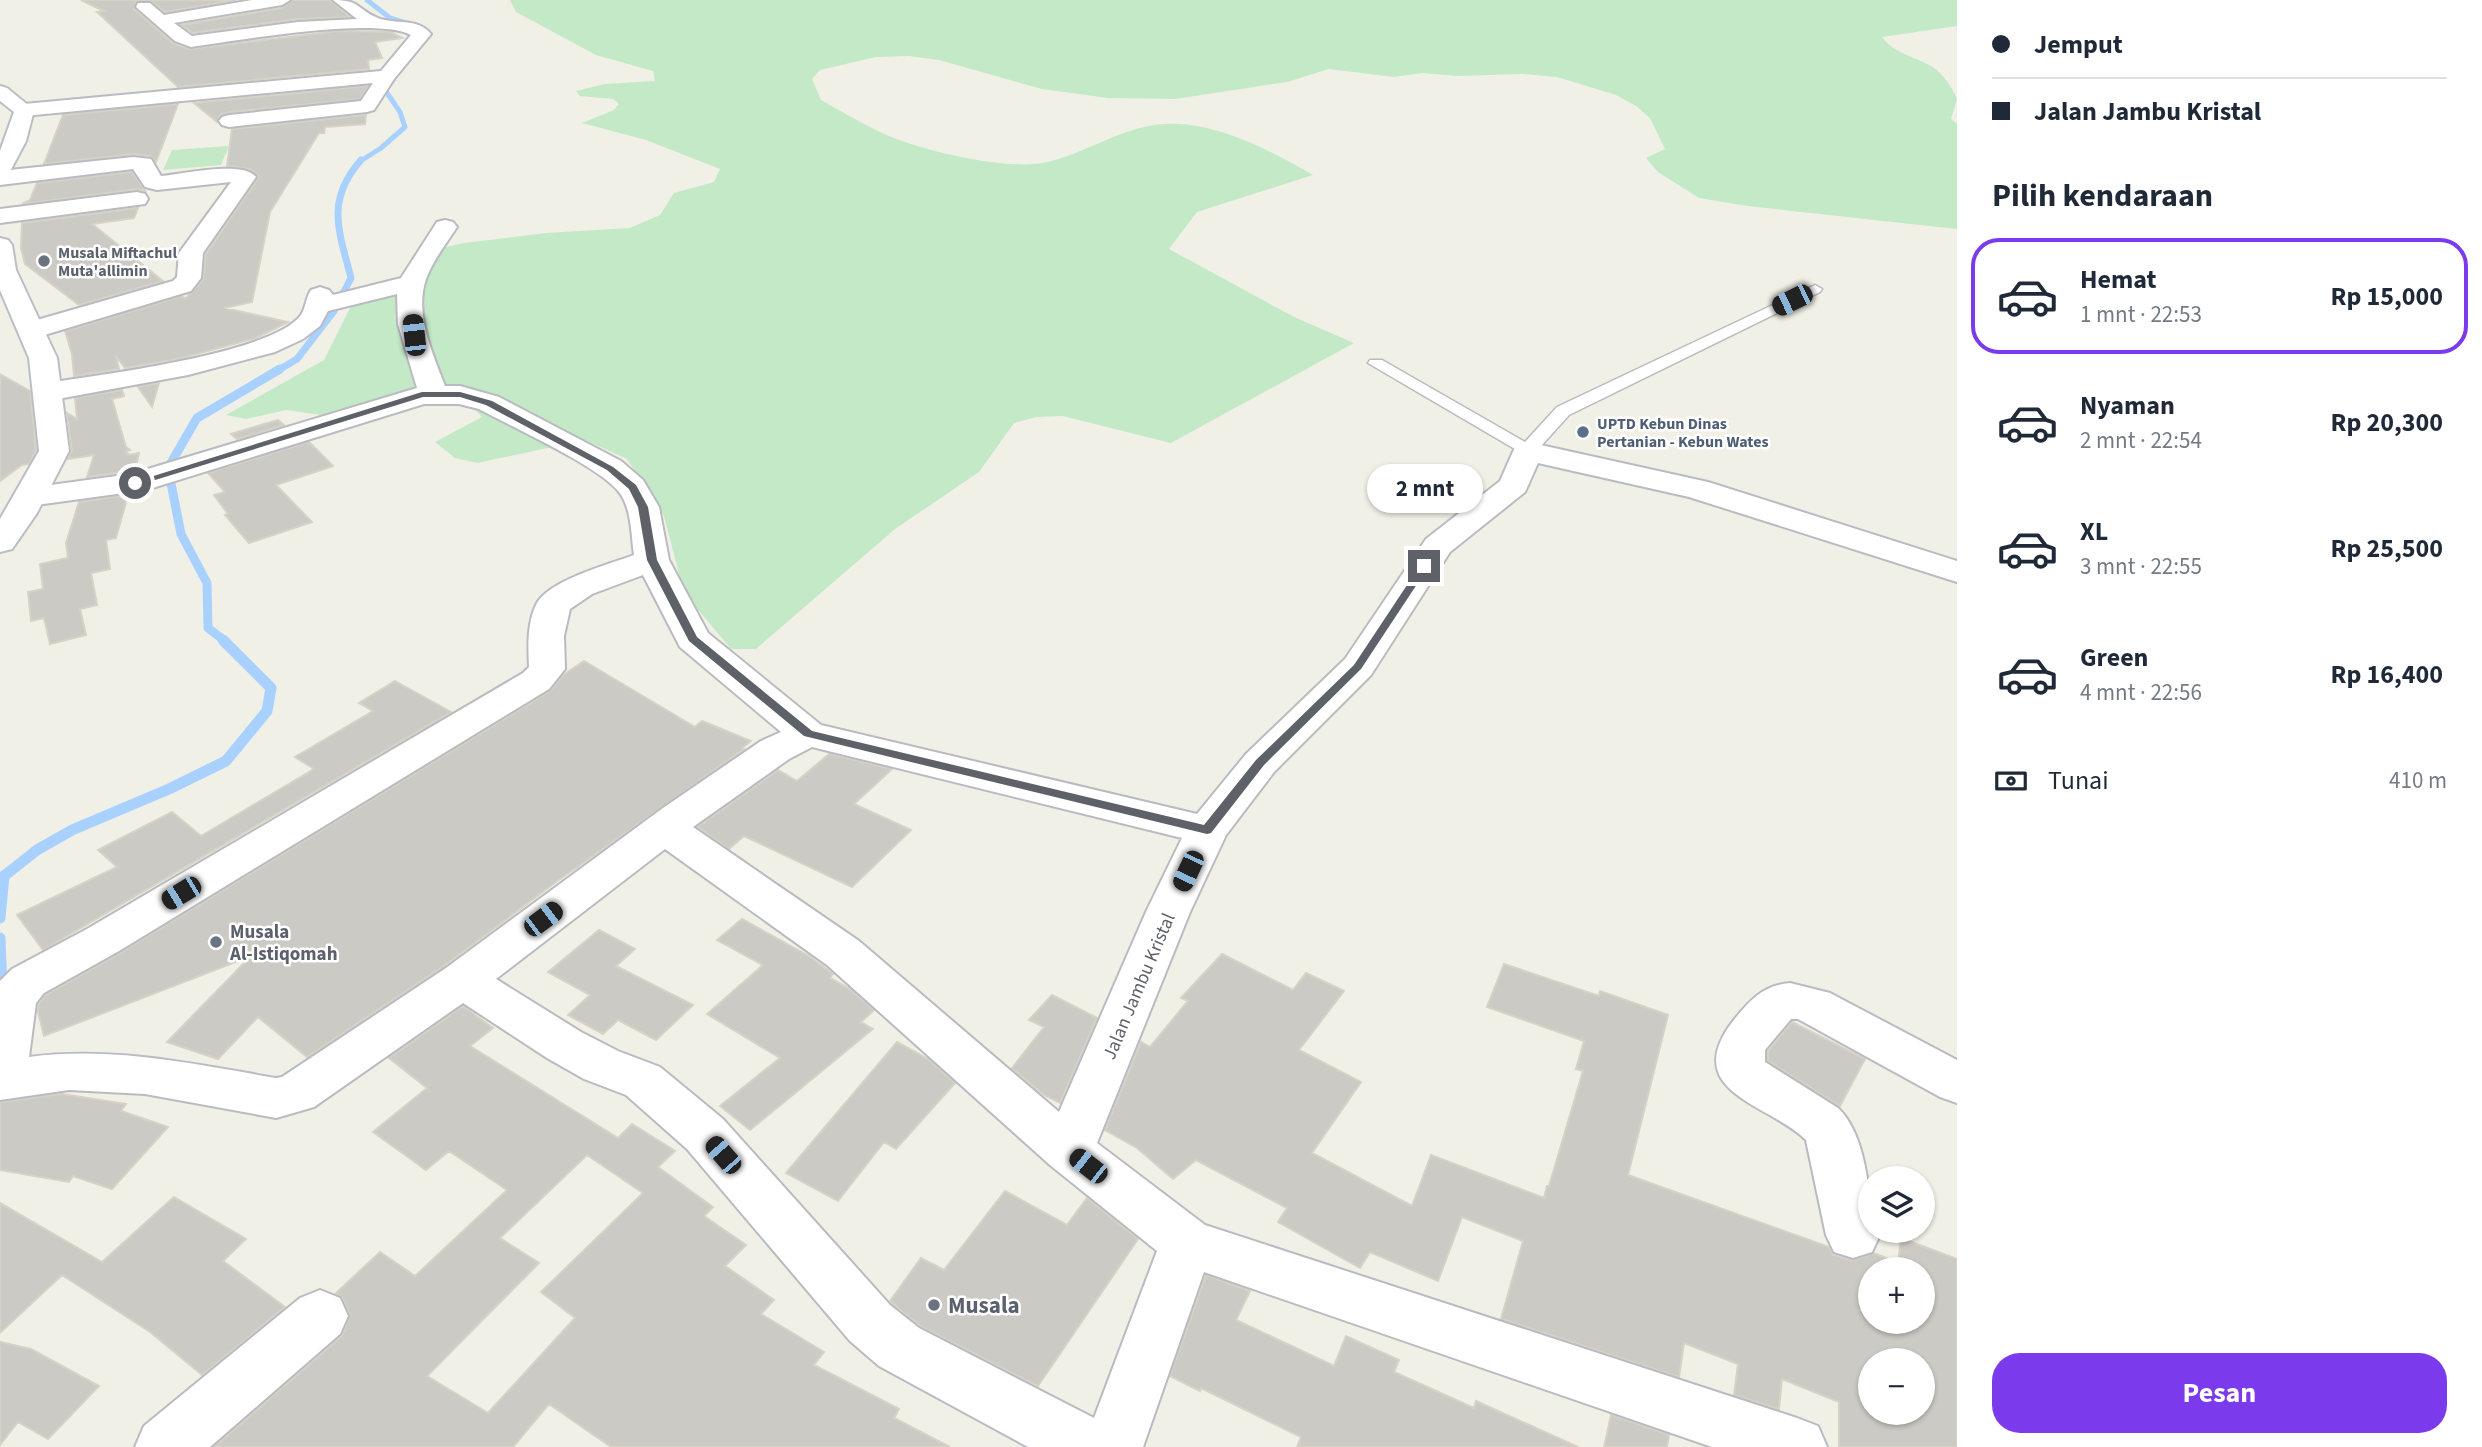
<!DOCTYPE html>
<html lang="id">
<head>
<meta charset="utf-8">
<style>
	body { margin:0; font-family:"Source Sans 3",sans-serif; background:#f6f6f7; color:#1f2937; height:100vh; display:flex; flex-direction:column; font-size:26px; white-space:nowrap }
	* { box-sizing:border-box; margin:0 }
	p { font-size:23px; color:#747a83 }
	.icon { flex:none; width:38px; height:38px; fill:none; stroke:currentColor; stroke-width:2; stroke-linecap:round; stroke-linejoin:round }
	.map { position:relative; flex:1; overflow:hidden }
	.drawer { display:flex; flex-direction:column; background:#fff; width:525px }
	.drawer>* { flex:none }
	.guide { display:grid; align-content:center; height:154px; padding:0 35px; background:#fff }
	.tools { position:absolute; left:1858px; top:1166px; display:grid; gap:14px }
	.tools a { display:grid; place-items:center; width:77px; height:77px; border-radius:50%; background:#fff; box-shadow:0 2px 5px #0004; font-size:35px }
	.end { position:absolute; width:32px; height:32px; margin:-16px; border:9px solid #5e6168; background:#fff; box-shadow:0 0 0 4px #fff }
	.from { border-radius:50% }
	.bubble { position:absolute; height:49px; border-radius:24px; background:#fff; box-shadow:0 2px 5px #0004; font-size:23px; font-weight:700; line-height:49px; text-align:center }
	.car { position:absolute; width:21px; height:42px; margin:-21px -10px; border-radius:9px; box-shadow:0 0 5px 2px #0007; background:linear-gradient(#222 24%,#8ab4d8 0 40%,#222 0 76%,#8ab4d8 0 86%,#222 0) }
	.guide b { display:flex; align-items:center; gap:24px; height:66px; font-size:26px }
	.guide b+b { border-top:2px solid #e0e1e3 }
	.guide i { width:18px; height:18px; background:#1f2937 }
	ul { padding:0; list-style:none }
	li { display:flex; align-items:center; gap:21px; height:116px; margin:0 14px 10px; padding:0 21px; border:4px solid transparent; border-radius:28px }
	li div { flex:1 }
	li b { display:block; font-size:26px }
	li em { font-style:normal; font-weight:700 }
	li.active { border-color:#7c3aed }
	li>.icon { width:63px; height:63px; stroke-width:1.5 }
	h2 { padding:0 35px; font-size:32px; line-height:84px }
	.pay { display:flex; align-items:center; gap:18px; height:77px; padding:0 35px; font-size:26px }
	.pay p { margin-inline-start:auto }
	.primary-button { display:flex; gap:14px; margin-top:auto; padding:14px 35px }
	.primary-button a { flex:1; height:80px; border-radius:28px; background:#7c3aed; color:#fff; font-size:28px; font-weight:700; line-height:80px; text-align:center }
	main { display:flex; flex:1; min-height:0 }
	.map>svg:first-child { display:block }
	.green { fill:#c3e9c6 }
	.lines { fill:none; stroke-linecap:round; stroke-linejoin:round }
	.stream-far3 { stroke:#a9d1ff; stroke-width:5 }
	.stream-far2 { stroke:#a9d1ff; stroke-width:7 }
	.stream-far1 { stroke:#a9d1ff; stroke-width:9 }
	.stream { stroke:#a9d1ff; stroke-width:11 }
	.building { fill:#cccac4; stroke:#d6d2c5; stroke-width:2; fill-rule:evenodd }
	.lane-casing { stroke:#b9bbc1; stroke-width:3 }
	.street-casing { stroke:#b9bbc1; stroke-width:4 }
	.secondary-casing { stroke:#bcbec5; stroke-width:4 }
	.lane { fill:#fff; fill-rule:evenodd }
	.street { fill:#fff; fill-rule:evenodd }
	.secondary { fill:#fff; fill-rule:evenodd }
	.route { fill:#5e6168 }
	.worship-dot { fill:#6b7280; stroke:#fff; stroke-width:2.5 }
	.service-dot { fill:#5c6f8a; stroke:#fff; stroke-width:2.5 }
	.labels { text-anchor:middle; stroke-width:5; stroke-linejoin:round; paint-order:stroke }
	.far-worship-label { font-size:16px; font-weight:bold; fill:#5b616d; stroke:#fff; text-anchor:start }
	.far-service-label { font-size:16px; font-weight:bold; fill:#4e5e75; stroke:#fff; text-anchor:start }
	.worship-label { font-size:19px; font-weight:bold; fill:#5b616d; stroke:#fff; text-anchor:start }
	.street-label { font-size:19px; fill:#5e6168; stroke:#fff }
	.near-worship-label { font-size:23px; font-weight:bold; fill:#5b616d; stroke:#fff; text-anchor:start }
</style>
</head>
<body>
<main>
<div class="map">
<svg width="1957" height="1447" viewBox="0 0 1957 1447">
	<rect width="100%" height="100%" fill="#f1f0e7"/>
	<path class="green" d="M510 0H1957V26L1882 37C1895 55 1916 56 1934 68 1945 76 1951 86 1957 99L1951 119 1957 124V229L1747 206 1699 198 1658 172 1646 158 1665 149 1650 118 1636 106 1616 95 1557 77 1523 74 1457 76 1422 73 1394 77 1329 69 1287 82 1175 99 1108 98 1042 89 939 60 909 56 876 57 820 70 812 79 821 100C841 111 861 123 882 133 919 150 1002 170 1043 163 1079 156 1112 133 1149 126 1203 115 1267 148 1313 175L1197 212 1169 249 1294 317 1354 343 1171 443 1063 416 1036 417 1014 423 979 472 895 529 756 649H731L684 593 664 516 627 459 585 440 477 463 455 458 435 442 482 417 452 386 439 385 406 392 322 415 286 410 246 419 226 415 324 360 355 298 398 287 412 260 423 252 464 243 546 233 630 228 660 215 674 193 714 182 720 169 646 140 582 123 614 110 619 104 613 99 580 96 576 91 605 84 655 81 653 71 596 55 516 12Z
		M229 146 221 165 163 170 172 150Z"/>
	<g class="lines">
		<path class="stream-far3" d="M367 0 390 18 409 24
			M359 162 381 148 405 127 400 112 385 90 393 80"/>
		<path class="stream-far2" d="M277 371 297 359 334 311 351 278C339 231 325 201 361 160"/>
		<path class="stream-far1" d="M225 641 208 628 207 583 181 534 168 468 197 418 280 369"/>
		<path class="stream" d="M0 918 4 876 37 850 72 830 169 789 226 761 267 711 271 688 223 640
			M0 938 2 991"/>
	</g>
	<path class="building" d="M81 0H236L165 12 150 0 136 2 134 9 173 43 190 49 338 31 391 32 402 38 375 42 382 58 368 60 369 69 178 87 97 12 104 11Z
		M292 0H330L350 17 298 19 193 33 181 25 282 8Z
		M368 86 360 99 229 112 220 115 217 122 194 103Z
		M178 104 156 162 151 156 133 154 44 164 63 115Z
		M366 115 365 124 325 127 324 133H319L270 212 252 302 224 308 288 322 256 338 182 358 125 368 116 356 119 369 74 376 72 354 65 331 182 296 185 299 203 280 206 254 259 177 250 169 227 166 232 129Z
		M132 172 145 191 137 189 22 204 30 200 37 183Z
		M138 208 134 218 92 224 163 281 79 305 25 264 21 248 22 223Z
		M0 374 30 391 36 450 29 464 22 465 0 481Z
		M159 383 152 407 138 387Z
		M122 390 124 396 112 399 126 447 130 450 127 451 128 455 139 453 135 470 87 477 94 455 68 459 72 451 67 413 77 419 75 398Z
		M278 420 284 425 237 439 231 434Z
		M309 442 333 466 276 485 312 522 249 543 225 515 228 514 214 495 225 492 208 473Z
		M128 495 116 538 106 540 110 569 91 573 97 605 80 609 86 635 50 644 44 618 31 621 28 592 43 589 40 564 68 558 66 543 79 502Z
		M584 661 695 727 702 721 751 741 742 748 744 749 556 882 444 966 307 1057 258 1017 218 1059 167 1042 251 956 44 1036 38 1012 39 1004 46 995 120 953 550 691 562 676Z
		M395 681 451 712 43 950 17 915 117 867 98 850 172 812 201 836 314 769 295 757 373 711 359 703Z
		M829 754 892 769 854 804 911 830 852 887 744 836 729 849 698 827 778 770 797 781Z
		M742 919 809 956 833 974 830 978 850 989 874 1010 861 1022 873 1029 750 1130 720 1106 780 1058 707 1014 763 965 717 940Z
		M599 930 635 949 616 966 693 1005 656 1040 618 1020 603 1034 568 1015 590 995 548 972Z
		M1222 954 1293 990 1306 973 1344 991 1299 1050 1361 1082 1312 1153 1412 1206 1431 1155 1544 1198 1547 1186H1549L1583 1071 1576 1069 1584 1041 1487 1007 1504 964 1599 996 1600 991 1668 1015 1628 1175 1829 1247 1833 1255 1852 1261 1874 1253 1898 1263 1901 1238 1957 1259V1447H1839V1402L1782 1379 1779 1409 1734 1395 1738 1364 1684 1343 1679 1377 1501 1319 1523 1241 1462 1217 1438 1281 1370 1252 1360 1268 1278 1222 1287 1208 1196 1160 1173 1179 1137 1148 1105 1130 1141 1042 1150 1047 1188 1001 1181 998ZM1871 1269H1923V1321H1871ZM1871 1360H1923V1412H1871Z
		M1052 995 1097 1018 1060 1103 1044 1095 1012 1068 1044 1027 1029 1020Z
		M463 1006 493 1028 470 1046 618 1138 632 1124 675 1151 658 1167 713 1207 704 1216 746 1245 725 1266 774 1300 761 1314 824 1352 814 1365 899 1409 894 1418 950 1447H611L549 1404 513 1447H214L342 1336 350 1315 342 1297 336 1293 380 1252 415 1276 507 1190 449 1151 426 1170 373 1132 427 1088 389 1058ZM587 1155 643 1193 541 1292 575 1318 488 1413 427 1376 539 1263 500 1238Z
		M1792 1022 1865 1059 1840 1106 1768 1061V1051Z
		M897 1042 928 1059 955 1083 896 1149 884 1142 838 1201 786 1173Z
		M62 1094 126 1104 121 1111 168 1127 112 1189 73 1176 69 1182 0 1170V1102Z
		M1005 1191 1067 1225 1087 1198 1138 1239 1038 1386 920 1326 890 1301 921 1258 944 1270Z
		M174 1197 246 1239 223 1261 285 1307 202 1375 150 1332 62 1275 0 1333V1203L102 1262Z
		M1206 1275 1250 1291 1236 1320 1334 1366 1346 1336 1399 1360 1394 1372 1474 1408 1476 1401 1578 1447H1297L1301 1437 1201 1388 1200 1391 1170 1376Z
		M0 1342 31 1349 99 1386 48 1439 18 1422 0 1445Z
		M1611 1415 1669 1435 1667 1447H1604Z"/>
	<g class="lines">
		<defs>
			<path id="lane" d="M1815 285 1822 289 1820 292 1569 415 1533 455 1527 456 1368 363 1370 360H1382L1525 442 1557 407Z"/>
			<path id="street" d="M252 0H290L282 5 174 23 192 36 298 22 357 19 333 0C361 0 356 9 378 18 396 25 417 17 431 34L394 79 374 110 367 112 229 127 222 125 219 121 222 117 229 115 361 101 373 83 24 116 17 114 14 110 17 106 24 104 381 71 411 35C376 16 236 41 191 47L175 41 136 7 138 3H150L164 15Z
				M133 157 151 159 161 176C182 174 244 160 256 177L203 253 201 278 191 291 41 336 32 338 23 336 19 330 23 324 173 281 177 277 179 253 231 182 157 190 145 187 133 169 0 185V171Z
				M137 192 145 194 148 199 145 204 0 223V209Z
				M445 220 453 222 457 227C446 244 433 260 426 279 414 314 433 354 445 386H460L499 397 621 461 643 480 659 507 669 560 708 633 821 725 1197 814 1246 754 1345 659 1426 539 1500 481 1516 445 1527 442 1708 482 1957 561V582L1689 497 1538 463 1525 492 1450 552 1371 675 1274 772 1226 835 1190 912 1097 1143 1205 1225 1797 1418 1818 1426 1827 1447H1712L1204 1272 1143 1447H1028L879 1366 850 1341 687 1149 626 1095 584 1079 547 1058 463 1003 314 1107 276 1118 145 1094 69 1090 0 1100V981L12 969 87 929 523 673 529 667C528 646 527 622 537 603 550 580 610 564 634 555 631 535 632 509 619 492 599 466 512 427 479 409L459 404H424L146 490 29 506 18 504 13 497 18 490 29 488 131 474 417 388 398 324 397 294 328 311 320 326 303 339 275 352 188 375 47 401 37 398 33 392 37 386 47 383C97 375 273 354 301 315 306 307 306 297 311 290L320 287 329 290 333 295 401 278 437 222ZM643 575 680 647 781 732 761 741 663 808 446 968 282 1077 276 1078C194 1064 112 1046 29 1057L36 1003 44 993 119 951 549 689 565 669 564 636 570 609 592 594ZM812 747 1182 838 1146 912 1059 1112 859 941 693 827 789 759ZM665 849 827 965 1050 1165 1157 1251 1094 1418 919 1328 890 1305 723 1119 660 1067 618 1051 581 1032 496 979Z
				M1790 983 1830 993 1957 1060V1103L1940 1097 1798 1019H1791L1765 1050V1062L1838 1108C1865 1133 1871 1194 1871 1230H1879L1880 1235 1872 1252 1853 1258 1834 1252 1826 1235 1806 1140C1768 1103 1679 1092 1733 1021 1749 1001 1763 985 1790 983Z
				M320 1290 340 1298 348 1316 340 1334 210 1447H135L144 1426 300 1298Z"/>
			<path id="secondary" d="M0 86 7 88 34 110 26 141 8 175 0 177V151L14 112 0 101Z
				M0 238 8 240 12 245 16 270 57 358 69 451 37 513 12 549 0 552V519L39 451 29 358 0 290Z"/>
		</defs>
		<use href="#lane" class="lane-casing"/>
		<use href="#street" class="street-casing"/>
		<use href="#secondary" class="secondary-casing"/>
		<use href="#lane" class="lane"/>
		<use href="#street" class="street"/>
		<use href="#secondary" class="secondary"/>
	</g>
	<path class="route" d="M422 392H460L492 401 613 467 636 485 648 507 657 560 697 637 812 731 1204 825 1256 760 1354 665 1421 564 1429 566 1361 669 1264 765 1211 833 1207 834 804 736 689 641 647 560 638 507 629 489 607 470 486 405 460 397H423L139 485 131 483Z"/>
	<g class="worship-dot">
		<circle cx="44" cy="261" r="7"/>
		<circle cx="216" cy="942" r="7"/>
		<circle cx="934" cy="1305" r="7"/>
	</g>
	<circle class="service-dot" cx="1583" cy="432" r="7"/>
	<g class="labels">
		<g class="far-worship-label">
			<text x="58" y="258">Musala Miftachul<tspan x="58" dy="18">Muta'allimin</tspan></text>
		</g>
		<g class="far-service-label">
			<text x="1597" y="429">UPTD Kebun Dinas<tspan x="1597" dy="18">Pertanian - Kebun Wates</tspan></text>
		</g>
		<g class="worship-label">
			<text x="230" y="938">Musala<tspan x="230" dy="22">Al-Istiqomah</tspan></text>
		</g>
		<g class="street-label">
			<text transform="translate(1138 986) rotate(-67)" y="7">Jalan Jambu Kristal</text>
		</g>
		<g class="near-worship-label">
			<text x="948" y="1313">Musala</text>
		</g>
	</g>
</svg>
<div class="tools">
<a><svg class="icon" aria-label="layers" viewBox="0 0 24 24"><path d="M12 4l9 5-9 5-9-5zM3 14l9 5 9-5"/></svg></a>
<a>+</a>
<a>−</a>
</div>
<i class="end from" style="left:135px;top:483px"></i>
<i class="end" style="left:1424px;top:566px"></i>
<div class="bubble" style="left:1367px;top:464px;width:116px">2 mnt</div>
<i class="car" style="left:1792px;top:300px;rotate:244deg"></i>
<i class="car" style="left:414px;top:335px;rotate:354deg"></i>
<i class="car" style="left:1188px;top:871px;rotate:205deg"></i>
<i class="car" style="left:181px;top:893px;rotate:239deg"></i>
<i class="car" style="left:543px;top:919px;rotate:53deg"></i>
<i class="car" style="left:723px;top:1155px;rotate:319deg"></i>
<i class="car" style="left:1088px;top:1166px;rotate:308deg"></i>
</div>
<section class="drawer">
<div class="guide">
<b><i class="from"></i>Jemput</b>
<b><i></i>Jalan Jambu Kristal</b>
</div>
<h2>Pilih kendaraan</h2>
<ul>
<li class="active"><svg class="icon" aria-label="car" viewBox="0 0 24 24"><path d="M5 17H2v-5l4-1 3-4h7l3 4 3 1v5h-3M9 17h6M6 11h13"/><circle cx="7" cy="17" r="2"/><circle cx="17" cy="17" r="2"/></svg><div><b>Hemat</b><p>1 mnt · 22:53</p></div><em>Rp 15,000</em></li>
<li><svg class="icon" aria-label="car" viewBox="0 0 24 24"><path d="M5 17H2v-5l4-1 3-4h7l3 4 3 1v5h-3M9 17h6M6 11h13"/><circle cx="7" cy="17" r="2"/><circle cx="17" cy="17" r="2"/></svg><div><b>Nyaman</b><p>2 mnt · 22:54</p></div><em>Rp 20,300</em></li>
<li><svg class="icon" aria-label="car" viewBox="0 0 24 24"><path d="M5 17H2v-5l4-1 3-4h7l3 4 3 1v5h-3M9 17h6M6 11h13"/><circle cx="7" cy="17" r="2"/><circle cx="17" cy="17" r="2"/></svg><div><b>XL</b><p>3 mnt · 22:55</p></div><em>Rp 25,500</em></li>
<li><svg class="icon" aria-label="car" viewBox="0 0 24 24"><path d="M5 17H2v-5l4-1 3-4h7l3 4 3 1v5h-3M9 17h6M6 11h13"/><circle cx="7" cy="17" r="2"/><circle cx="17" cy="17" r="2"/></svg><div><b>Green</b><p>4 mnt · 22:56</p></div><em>Rp 16,400</em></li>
</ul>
<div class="pay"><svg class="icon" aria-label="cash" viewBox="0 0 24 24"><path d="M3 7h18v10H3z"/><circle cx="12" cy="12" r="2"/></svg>Tunai<p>410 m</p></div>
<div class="primary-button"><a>Pesan</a></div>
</section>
</main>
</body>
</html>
